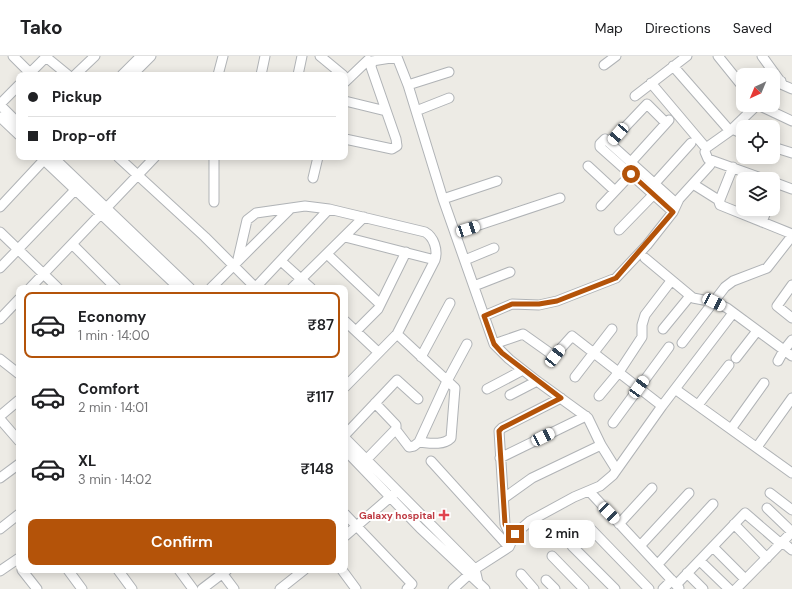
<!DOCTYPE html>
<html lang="en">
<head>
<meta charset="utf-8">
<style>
	body { margin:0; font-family:"DM Sans",sans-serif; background:#f6f6f6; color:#202124; height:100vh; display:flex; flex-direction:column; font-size:15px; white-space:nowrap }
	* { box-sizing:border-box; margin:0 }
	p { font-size:13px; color:#757577 }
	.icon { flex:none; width:22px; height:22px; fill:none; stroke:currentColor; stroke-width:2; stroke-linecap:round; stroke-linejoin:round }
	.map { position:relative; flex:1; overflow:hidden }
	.panel { position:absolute; left:16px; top:229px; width:332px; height:288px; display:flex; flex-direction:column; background:#fff; border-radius:8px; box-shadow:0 2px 10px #0003 }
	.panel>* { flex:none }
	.guide { position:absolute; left:16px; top:16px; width:332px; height:88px; border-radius:8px; box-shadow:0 2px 10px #0003; display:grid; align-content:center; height:88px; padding:0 12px; background:#fff }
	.needle { width:26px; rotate:224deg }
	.controls { position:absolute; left:736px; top:12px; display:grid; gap:8px }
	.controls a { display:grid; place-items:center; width:44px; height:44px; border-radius:8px; background:#fff; box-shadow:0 2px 10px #0003; font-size:20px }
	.end { position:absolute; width:18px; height:18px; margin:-9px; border:5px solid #b45309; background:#fff; box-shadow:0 0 0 2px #fff }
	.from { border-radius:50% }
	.bubble { position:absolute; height:28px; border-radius:8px; background:#fff; box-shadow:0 2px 10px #0003; font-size:13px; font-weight:600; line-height:28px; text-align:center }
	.car { position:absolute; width:12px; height:24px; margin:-12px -6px; border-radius:5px; box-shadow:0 0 3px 1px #0007; background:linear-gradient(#fff 24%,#345 0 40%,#fff 0 76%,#345 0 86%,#fff 0) }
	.guide b { display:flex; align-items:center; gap:14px; height:38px; font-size:15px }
	.guide b+b { border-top:1px solid #e0e0e0 }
	.guide i { width:10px; height:10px; background:#202124 }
	ul { padding:7px 0 0; list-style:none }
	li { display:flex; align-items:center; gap:12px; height:66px; margin:0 8px 6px; padding:0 4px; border:2px solid transparent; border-radius:8px }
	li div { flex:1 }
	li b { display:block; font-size:15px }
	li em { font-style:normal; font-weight:600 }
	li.current { border-color:#b45309 }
	li>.icon { width:36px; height:36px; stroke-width:1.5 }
	.action { display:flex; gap:8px; margin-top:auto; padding:8px 12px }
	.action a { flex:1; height:46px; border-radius:8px; background:#b45309; color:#fff; font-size:16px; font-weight:600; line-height:46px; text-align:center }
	header { display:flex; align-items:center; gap:24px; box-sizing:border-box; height:56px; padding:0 20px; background:#fff; border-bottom:1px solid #e0e0e0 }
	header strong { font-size:19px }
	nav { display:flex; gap:22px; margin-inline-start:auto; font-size:14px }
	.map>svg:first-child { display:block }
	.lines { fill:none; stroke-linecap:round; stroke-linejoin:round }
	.minor-casing { stroke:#b0b3b6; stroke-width:11 }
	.minor { stroke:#fff; stroke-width:9 }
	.route { stroke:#b45309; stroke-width:5 }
	.health-dot { fill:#e0444e; stroke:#fff; stroke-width:1.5 }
	.labels { text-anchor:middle; stroke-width:4; stroke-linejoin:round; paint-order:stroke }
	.health-label { font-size:10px; font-weight:bold; fill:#be3a42; stroke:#fff; text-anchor:end }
</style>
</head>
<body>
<header>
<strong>Tako</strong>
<nav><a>Map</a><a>Directions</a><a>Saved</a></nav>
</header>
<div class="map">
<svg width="792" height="533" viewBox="0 0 792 533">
	<rect width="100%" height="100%" fill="#edebe5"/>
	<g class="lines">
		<defs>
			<path id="minor" d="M13 0 30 17
				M320 0 343 19
				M718 0 743 31
				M762 0 783 29 792 33
				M46 1 68 19
				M604 9 616 0
				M673 10 730 75
				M28 19 47 0
				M75 19 95 0
				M122 19 141 0
				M132 19 151 0
				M218 19 223 0
				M261 19 265 0
				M298 19 302 0
				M345 26 368 4
				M651 27 706 92
				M408 29 449 16
				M773 33 781 25
				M635 40 687 0
				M345 45 386 55
				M0 48 19 29
				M0 49 19 68
				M757 49 730 75 706 92 705 96 708 103 764 123
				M758 49 792 65
				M416 55 449 42
				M0 61 19 79
				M732 73 743 78
				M345 83 392 93 397 90 396 83 371 11 372 5 397 1 408 29 443 143 494 288 509 303 537 325 588 362 601 389 616 413
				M610 87 647 48 666 67
				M773 91 792 97
				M53 101 190 232
				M118 101 205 181 256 232
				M214 101V146
				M631 106 669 64
				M47 107 179 232
				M588 110 615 135
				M733 111 719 146 720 149 792 178
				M313 122 318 101
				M773 126 792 133
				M655 127 691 87
				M693 128 720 145
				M443 143 497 125
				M601 150 634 115
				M0 151 42 106
				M673 156 600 91V88L605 83 676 147
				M762 166 767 153
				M619 174 654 138
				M0 176 58 232
				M455 177 560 142
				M72 188 116 232
				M327 198 380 248
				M645 202 693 242 714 246 727 252 792 300
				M238 203 247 164 256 157 305 150 329 153 425 176C434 181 438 194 435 204L345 181
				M465 204 494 192
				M281 205 311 232
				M0 212 75 134
				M792 229 777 250 792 262
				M474 230 510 216
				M30 232 155 101
				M211 232 291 152
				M255 232 329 153
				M292 232 364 161
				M484 260 512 248 539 249 557 245 616 222 647 189 673 156 679 143 710 109
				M0 263 19 243
				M345 265 378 296
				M663 273 690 240
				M356 275 378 253 406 196
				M397 278 455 332 451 382C443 390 429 387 419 386
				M682 287 725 231 733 225 767 212 792 180
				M494 288 523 278 554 300 572 280 662 350
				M421 301 450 247
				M736 302 757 275
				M0 303 19 318
				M778 305 784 294 792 284
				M575 321 612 273
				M345 331 397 278 435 204
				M487 333 523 314
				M675 333 792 417
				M510 339 537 325
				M599 340 619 316 642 281V269L645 259 671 225
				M698 349 729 309
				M0 360 19 344
				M0 363 19 385
				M613 367 669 291
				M731 373 764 327
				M396 374 409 391 414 390 419 386 447 325 467 288
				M345 379 397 324 418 343
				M345 382 475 513 478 526
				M757 391 792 342
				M345 394 420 472 485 533
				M500 402 586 360
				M367 403 396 373V369L375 347
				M431 405 509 491
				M0 422 19 408
				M589 435 679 532
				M770 437 792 454
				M504 442 532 422 601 389
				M767 452 792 476
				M345 458 412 528 407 533
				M619 468 652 432
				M734 468 767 502
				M588 470 649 533
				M0 473 19 458
				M345 480 395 437
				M512 483 505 468 499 375 502 372 561 342
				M572 490 615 533
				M640 490 689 437
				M713 491 745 523
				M552 500 584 533
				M700 505 729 533
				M658 508 713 448
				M22 514 37 533
				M68 514 82 533
				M118 514 132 533
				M179 514 193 533
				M342 514 356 533
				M0 515 19 502
				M222 517 234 533
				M687 517 703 533
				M521 518 534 533
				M546 524 555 533
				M676 529 745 457 781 488 786 489 792 494
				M202 533 227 514
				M280 533 304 514
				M453 533 475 513 509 491 515 478 530 465 574 441 600 430 613 419 662 350 733 257
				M663 533 672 524
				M736 533 792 476"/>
		</defs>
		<use href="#minor" class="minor-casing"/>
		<use href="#minor" class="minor"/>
	</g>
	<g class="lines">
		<path class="route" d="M515 478 512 483 505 468 499 375 502 372 561 342 502 297 494 288 484 260 512 248H539L557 245 616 222 673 156 631 118"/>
	</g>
	<path class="health-dot" d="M442 453h4v4h4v4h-4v4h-4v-4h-4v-4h4z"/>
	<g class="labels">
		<g class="health-label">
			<text x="435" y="463">Galaxy hospital</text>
		</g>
	</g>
</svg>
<div class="controls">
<a><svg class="needle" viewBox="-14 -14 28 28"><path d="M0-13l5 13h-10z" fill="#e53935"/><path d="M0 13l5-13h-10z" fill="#757577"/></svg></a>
<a><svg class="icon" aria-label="locate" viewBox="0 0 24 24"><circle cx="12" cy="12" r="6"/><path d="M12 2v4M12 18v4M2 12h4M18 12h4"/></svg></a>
<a><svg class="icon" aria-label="layers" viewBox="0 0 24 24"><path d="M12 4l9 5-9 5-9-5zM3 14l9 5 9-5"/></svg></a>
</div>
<i class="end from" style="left:631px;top:118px"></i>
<i class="end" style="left:515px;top:478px"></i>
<div class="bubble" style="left:529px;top:464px;width:66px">2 min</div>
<i class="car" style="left:618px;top:78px;rotate:221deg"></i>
<i class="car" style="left:468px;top:173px;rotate:72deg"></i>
<i class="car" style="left:714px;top:246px;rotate:117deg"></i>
<i class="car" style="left:555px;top:300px;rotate:38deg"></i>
<i class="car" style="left:639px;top:331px;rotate:36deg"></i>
<i class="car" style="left:543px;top:381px;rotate:64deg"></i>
<i class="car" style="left:609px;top:457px;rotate:136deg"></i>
<div class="guide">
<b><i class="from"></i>Pickup</b>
<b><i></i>Drop-off</b>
</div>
<section class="panel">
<ul>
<li class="current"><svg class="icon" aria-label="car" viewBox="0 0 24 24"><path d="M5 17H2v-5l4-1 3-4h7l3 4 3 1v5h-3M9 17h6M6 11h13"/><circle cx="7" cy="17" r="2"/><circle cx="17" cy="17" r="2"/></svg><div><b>Economy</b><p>1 min · 14:00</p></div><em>₹87</em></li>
<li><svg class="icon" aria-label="car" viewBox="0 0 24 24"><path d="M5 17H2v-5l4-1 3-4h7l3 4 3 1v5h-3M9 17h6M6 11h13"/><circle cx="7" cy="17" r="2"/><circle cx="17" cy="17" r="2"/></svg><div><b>Comfort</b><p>2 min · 14:01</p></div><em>₹117</em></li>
<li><svg class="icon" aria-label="car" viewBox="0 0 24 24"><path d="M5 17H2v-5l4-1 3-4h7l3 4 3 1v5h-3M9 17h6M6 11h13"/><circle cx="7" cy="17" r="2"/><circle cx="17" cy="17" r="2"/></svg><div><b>XL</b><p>3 min · 14:02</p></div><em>₹148</em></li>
</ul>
<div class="action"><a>Confirm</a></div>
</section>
</div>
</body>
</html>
